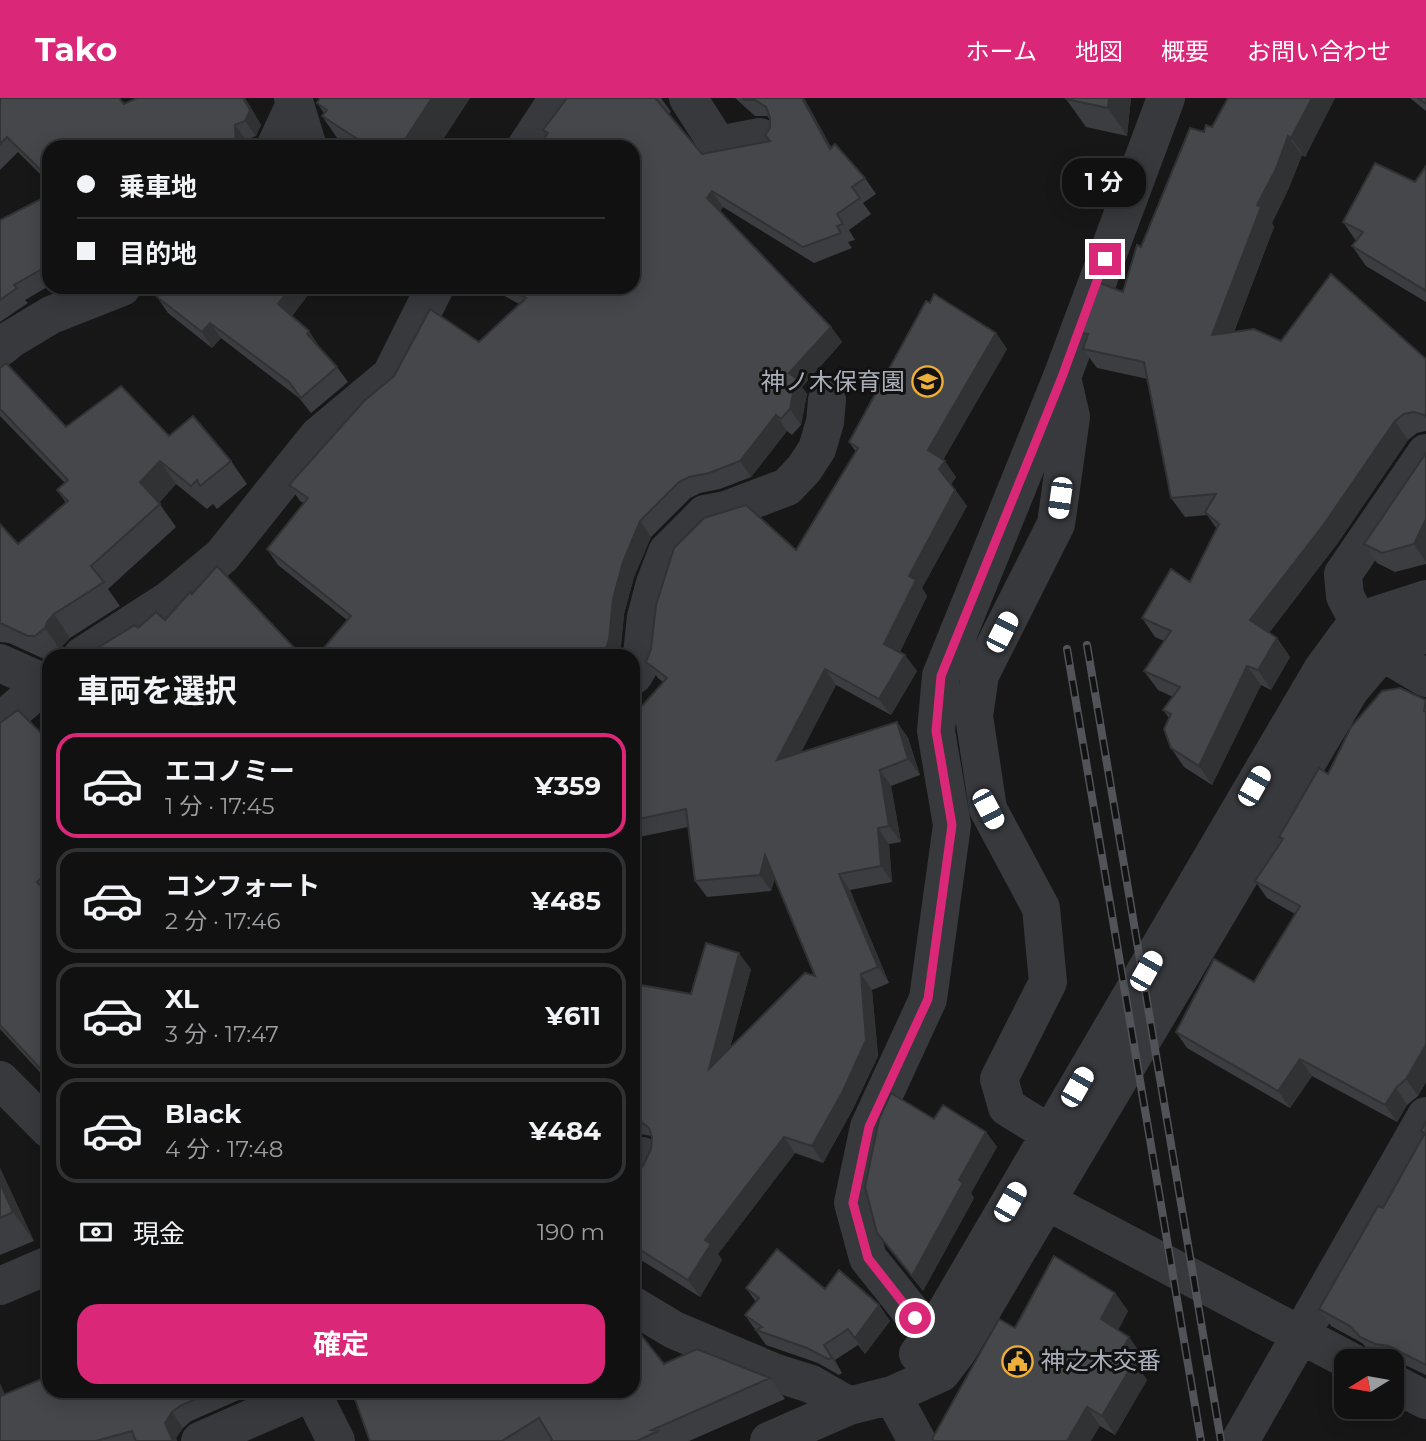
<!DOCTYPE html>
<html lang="ja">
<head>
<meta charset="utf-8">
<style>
	body { margin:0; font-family:Montserrat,"Noto Sans JP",sans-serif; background:#1a1a1b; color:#f1f3f6; height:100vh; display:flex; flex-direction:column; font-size:26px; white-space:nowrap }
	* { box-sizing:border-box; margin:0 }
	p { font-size:23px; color:#9c9d9f }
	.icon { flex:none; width:38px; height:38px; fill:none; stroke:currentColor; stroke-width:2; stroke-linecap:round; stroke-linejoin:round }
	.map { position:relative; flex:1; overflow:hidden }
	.details { position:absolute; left:42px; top:551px; width:598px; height:749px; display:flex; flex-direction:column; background:#111112; border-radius:21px; box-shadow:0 4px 18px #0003,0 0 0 2px #303132 }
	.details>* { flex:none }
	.banner { position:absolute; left:42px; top:42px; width:598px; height:154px; border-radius:21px; box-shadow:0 4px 18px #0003,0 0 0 2px #303132; display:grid; align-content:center; height:154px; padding:0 35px; background:#111112 }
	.needle { width:46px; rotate:259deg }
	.tools { position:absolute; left:1334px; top:1251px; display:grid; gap:14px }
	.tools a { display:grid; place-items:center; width:70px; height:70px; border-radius:14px; background:#111112; box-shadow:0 4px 18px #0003,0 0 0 2px #303132; font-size:35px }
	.end { position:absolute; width:32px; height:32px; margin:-16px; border:9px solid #db2777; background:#fff; box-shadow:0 0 0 4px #fff }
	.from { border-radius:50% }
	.bubble { position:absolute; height:49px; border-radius:21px; background:#111112; box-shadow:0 4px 18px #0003,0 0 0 2px #303132; font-size:23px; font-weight:700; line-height:49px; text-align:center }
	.car { position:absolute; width:21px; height:42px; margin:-21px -10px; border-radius:9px; box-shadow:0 0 5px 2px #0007; background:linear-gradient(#fff 24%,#345 0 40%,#fff 0 76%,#345 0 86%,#fff 0) }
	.banner b { display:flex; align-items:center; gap:24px; height:66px; font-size:26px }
	.banner b+b { border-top:2px solid #303132 }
	.banner i { width:18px; height:18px; background:#f1f3f6 }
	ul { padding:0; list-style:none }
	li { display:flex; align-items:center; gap:21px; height:105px; margin:0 14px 10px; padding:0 21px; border:4px solid #303132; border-radius:21px }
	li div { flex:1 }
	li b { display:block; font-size:26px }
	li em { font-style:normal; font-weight:700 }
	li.current { border-color:#db2777 }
	li>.icon { width:63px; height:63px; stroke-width:1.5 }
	h2 { padding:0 35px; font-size:32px; line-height:84px }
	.pay { display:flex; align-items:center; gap:18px; height:77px; padding:0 35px; font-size:26px }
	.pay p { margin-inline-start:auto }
	.cta { display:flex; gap:14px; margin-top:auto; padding:14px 35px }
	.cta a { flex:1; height:80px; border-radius:21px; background:#db2777; color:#fff; font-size:28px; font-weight:700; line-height:80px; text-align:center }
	header { display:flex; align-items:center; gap:42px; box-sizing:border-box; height:98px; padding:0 35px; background:#db2777; color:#fff }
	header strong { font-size:33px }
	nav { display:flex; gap:38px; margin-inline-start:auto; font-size:24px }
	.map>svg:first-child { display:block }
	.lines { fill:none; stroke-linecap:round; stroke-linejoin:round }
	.minor { stroke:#38393d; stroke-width:38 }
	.rail-casing { stroke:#515358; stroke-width:8 }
	.rail { stroke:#121213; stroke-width:5; stroke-dasharray:16; stroke-linecap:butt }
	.wall { fill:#3c3d40 }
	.shaded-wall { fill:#313234 }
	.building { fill:#46474b; stroke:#313234; stroke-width:2 }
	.route { stroke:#db2777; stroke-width:9 }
	.labels { text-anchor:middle; stroke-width:6; stroke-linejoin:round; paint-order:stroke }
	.poi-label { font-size:24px; fill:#a9aeb8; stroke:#121213; text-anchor:end }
</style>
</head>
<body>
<header>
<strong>Tako</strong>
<nav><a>ホーム</a><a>地図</a><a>概要</a><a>お問い合わせ</a></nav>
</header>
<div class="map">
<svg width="1426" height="1343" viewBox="0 0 1426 1343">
	<rect width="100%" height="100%" fill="#171718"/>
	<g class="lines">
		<path class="minor" d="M293 0 308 49
			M688 0 718 47 760 39
			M275 49 295 6
			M526 49 558 0
			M0 250 11 241 51 217 122 189
			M1426 355 1343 476 1345 498 1358 523 1382 554 1426 580
			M82 558 169 502 222 458 318 338 391 277 435 189
			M0 565 49 587
			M634 577 641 565 646 519 655 485 667 454 705 416 726 412 787 389 804 371 817 351 825 324 827 302
			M0 624 49 582
			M0 982 49 1031
			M1076 1052 1007 1009 999 981 1048 884 1041 810 988 711 974 618 980 577 1056 426 1071 319 1062 279 1166 0
			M634 1075 642 1058
			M1046 1103 1352 1264
			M0 1188 49 1167
			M634 1208 674 1232 776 1275 811 1286 849 1308
			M957 1254 931 1239 868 1160 853 1105 869 1029 928 901 952 727 936 633 941 578 1062 279
			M918 1256 931 1239 1322 572 1358 523 1426 501
			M1391 1284 1426 1302
			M311 1293 336 1343
			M892 1297 917 1343
			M200 1343 311 1294
			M769 1343 849 1308 892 1297 941 1275 957 1254 1350 592 1382 554 1426 535
			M1240 1343 1426 1018"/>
		<defs>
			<path id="rail" d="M1087 547 1221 1343
				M1067 551 1201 1343"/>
		</defs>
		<use href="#rail" class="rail-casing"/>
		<use href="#rail" class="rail"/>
	</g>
	<path class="wall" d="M0 0 124 6 137 0H245L261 27 256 38 246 42 49 49V85L18 54 0 72Z
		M320 0H470L438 49H345L342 47 322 18 324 15 317 5Z
		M567 0H661L671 14 668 16 702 56 770 43V21L767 18H755L735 0H804L831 49 865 80 876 96 863 105 871 116 849 132 855 142 848 144 852 150 814 165 723 109 720 113 831 229 842 244 802 289 807 296 801 327 792 337 787 333 751 379 720 391 700 395 690 400 651 439 634 479 624 516 620 558 347 522 278 467 267 451 304 405 300 403 289 387 479 244 519 206 488 189H634L543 32Z
		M1131 0 1127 38 1086 29 1066 1Z
		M1335 0 1305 59 1302 57 1288 92 1272 125 1274 129 1234 234 1281 243 1426 261V333L1417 335 1408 342 1337 446 1269 535 1277 540 1290 559 1271 592 1261 587 1212 687 1184 669 1171 650 1169 620 1163 612 1173 599 1158 592 1144 573 1164 543 1155 539 1142 520 1190 484 1217 431 1207 417 1185 419 1171 400 1148 281 1097 270 1083 251 1086 243 1081 235 1123 194 1141 149 1204 34 1212 29Z
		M1410 0H1426V13Z
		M1426 68V204L1366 168 1352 148 1356 143 1343 124 1415 84Z
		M49 97V188L25 202 28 205 0 224V122Z
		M167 189H314L292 218 309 233 319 249 337 269 348 284 311 315 299 300 221 240 212 250 168 215 157 199Z
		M996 235 1007 251 943 362 956 379 951 386 967 408 922 490 927 498 900 554 917 573 891 617 836 587 801 654 897 624 908 640 920 677 891 688 901 744 889 746 892 784 850 792 889 885 872 892 878 958 853 1011 823 1065 795 1055 718 1156 722 1162 700 1199 641 1162 637 1169 634 1167V1078L643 1068 651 1051 652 1039 651 1038 641 1036 634 1039V921L751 871 730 950 815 878 775 780 771 793 707 799 695 783 688 729 634 740V617L663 584 658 580 646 564 796 452 856 354 849 344Z
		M0 270 66 329 169 338 231 363 247 386 217 411 213 406 207 411 176 386 159 405 176 429 108 491 120 508 70 540 63 547 61 553 55 558H49V561H44L9 545 0 544V426L18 446 66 405 57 392 65 385 0 318Z
		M1426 355V466L1395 474 1377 465 1364 446Z
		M1426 602V984L1418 998 1407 1007 1397 1024 1312 978 1290 1010 1187 950 1176 934 1254 884 1295 816 1267 800 1255 783 1282 743 1279 739 1328 676Z
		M0 625 47 641 49 639V984L0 931Z
		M934 1021 986 1034 997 1049 971 1095 974 1100 923 1193 877 1135Z
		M1426 1023V1277L1401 1265 1386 1263 1372 1256 1362 1245 1331 1228 1319 1211 1383 1110 1424 1036 1421 1033Z
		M0 1070 34 1143 0 1157Z
		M746 1190 825 1191 879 1207 890 1223 865 1256 858 1247 835 1262 842 1275 839 1277 818 1265 766 1247 745 1217 756 1204Z
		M1115 1195 1128 1213 1118 1232 1129 1239 1142 1258 1137 1268 1147 1282 1115 1337 1100 1328 1015 1230Z
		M664 1266 770 1280 785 1301 689 1343H553L552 1342 550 1343H370Z
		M49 1293H257V1294L191 1323 183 1330 176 1340 177 1343H0L5 1296Z"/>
	<path class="shaded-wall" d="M243 0H245L261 27 256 38 245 23Z
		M432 0H470L438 49H400Z
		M802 0H804L841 67 830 51Z
		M1109 0H1131L1127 38 1108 10Z
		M1312 0H1335L1305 59 1291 40Z
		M235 27 246 42V49H236Z
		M1288 38 1302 57 1288 92 1272 125 1274 129 1225 256 1212 237 1257 107Z
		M712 93 723 109 718 116 707 100Z
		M292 189H314L289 222 278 206Z
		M210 225 221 240 212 250 202 234Z
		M831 229 842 244 802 289 807 296 801 327 790 311 789 275Z
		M309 233 319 248 317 251 307 236Z
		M996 235 1007 251 939 369 928 352Z
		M776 317 787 333 751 379 740 363Z
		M1395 323 1408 342 1337 446 1263 542 1250 522Z
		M160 363 176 386 156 408 140 384Z
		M945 363 956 379 951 387 939 371Z
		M955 392 967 408 922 490 927 498 895 563 884 546 909 478Z
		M1426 421V464L1414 446Z
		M640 423 651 439 634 479 624 516 620 558H603L613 501 623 464Z
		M54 516 70 540 63 547 61 553 45 530 47 524Z
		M1277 540 1290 559 1271 592 1258 572Z
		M905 557 917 573 891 617 879 601Z
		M1247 568 1261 587 1212 687 1199 668Z
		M825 571 836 587 789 678 777 662Z
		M897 624 908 640 920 677 908 661Z
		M880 672 891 688 901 744 889 728Z
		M878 730 889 746 892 784 881 768Z
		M765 757 777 773 771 793 760 777Z
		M839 776 850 792 889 885 878 869Z
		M739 855 751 871 720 987 709 971Z
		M861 876 872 892 878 958 853 1011 823 1065 812 1048Z
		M1426 947V984L1418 998 1406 981Z
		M1300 961 1312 978 1290 1010 1278 993Z
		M1396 990 1407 1007 1397 1024 1385 1007Z
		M986 1034 997 1049 971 1095 974 1100 923 1193 912 1178 959 1082Z
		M784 1039 795 1055 718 1156 722 1162 700 1199 688 1182 705 1142Z
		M0 1070 34 1143 13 1114 0 1085Z
		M634 1151 641 1162 637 1169 634 1164Z
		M1115 1195 1128 1213 1114 1240 1101 1221Z
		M879 1207 890 1223 865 1256 855 1240Z
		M1129 1239 1142 1258 1137 1268 1147 1282 1115 1337 1102 1318 1120 1257Z
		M824 1247 835 1262 842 1275 832 1260Z
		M0 1285 12 1313 0 1295Z
		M1087 1309 1100 1328 1091 1343H1067Z
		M172 1314 183 1330 176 1340 177 1343H173L165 1325Z"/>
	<path class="building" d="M0 0H119L124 6 137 0H243L250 12 245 23 235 27 236 49H49V80L7 39 0 46Z
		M320 0H432L400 49H370L322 18 327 12 317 5Z
		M567 0H657L656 1 702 56 770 43 765 37 770 30V20L766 9 755 2H744L742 0H802L830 51 835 46 865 80 852 89 860 100 837 116 843 126 837 128 841 135 803 149 712 93 707 100 831 229 789 275 796 280 790 311 781 321 776 317 740 363 709 375 689 379 679 384 640 423 623 464 613 501 609 542 603 558H317L351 518 267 451 308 400 289 387 364 303 394 278 430 211 479 244 526 200 505 189H634V49H538L548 35 543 32Z
		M1066 0H1109L1108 10 1066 1Z
		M1228 0H1312L1291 40 1288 38 1275 73 1257 107 1261 109 1212 237 1254 231 1281 243 1331 176 1426 261V319L1424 317 1414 314 1404 316 1395 323 1324 426 1250 522 1277 540 1258 572 1247 568 1199 668 1171 650 1164 631 1171 616 1163 612 1180 589 1144 573 1171 533 1142 520 1171 471 1190 484 1219 426 1205 414 1216 396 1171 400 1144 264 1083 251 1088 236 1081 235 1100 185 1123 194 1137 147 1141 149 1190 30 1204 34 1206 27 1212 29Z
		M1418 0H1426V6Z
		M1375 65 1415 84 1426 68V193L1352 148 1363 134 1343 124Z
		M49 97V167L14 187 17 190 0 202V122Z
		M167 189H292L278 206 309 233 307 236 337 269 301 300 289 284 210 225 202 234 157 199Z
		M934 196 996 235 928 352 945 363 939 371 955 392 909 478 916 482 884 546 905 557 879 601 825 571 777 662 897 624 908 661 880 672 889 728 878 730 881 768 839 776 878 869 861 876 866 942 842 995 812 1048 784 1039 705 1142 711 1146 688 1182 634 1148V1078L643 1068 651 1051 652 1039 649 1030 639 1022 634 1021V921L641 887 691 896 706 845 739 855 709 971 805 875 815 878 765 757 760 777 695 783 686 711 634 722V617L667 580 646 564 651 551 656 507 674 450 704 420 746 407 796 452 858 350 849 344 926 203 930 205Z
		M6 265 66 329 121 288 169 338 193 318 231 363 200 388 197 382 191 388 160 363 140 384 160 406 91 468 104 484 54 516 47 524 45 530 35 538H28L0 525V426L18 446 68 403 57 392 68 382 0 311V270Z
		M1426 355V421L1414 446 1382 455 1364 446Z
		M217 468 302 558H84L135 527 138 530 156 514 165 522 190 494 192 496Z
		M1400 590 1426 602 1424 613 1426 614V947L1406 981 1396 990 1385 1007 1300 961 1278 993 1176 934 1214 861 1254 884 1300 808 1255 783 1283 741 1279 739 1319 670 1328 676 1351 629 1382 593Z
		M18 612 47 641 49 639V772L37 784 49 797V980L0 927V625Z
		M891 995 934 1021 943 1007 986 1034 959 1082 963 1085 912 1178 877 1135 865 1089 879 1021Z
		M1426 1023V1267L1389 1248 1375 1246 1360 1239 1350 1228 1319 1211 1378 1108 1383 1110 1425 1035 1421 1033Z
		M0 1085 13 1114 0 1120Z
		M777 1151 825 1191 839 1172 879 1207 855 1240 848 1231 824 1247 832 1260 828 1261 807 1250 756 1232 762 1229 745 1217 759 1200 746 1190Z
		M1054 1158 1115 1195 1101 1221 1129 1239 1120 1257 1134 1264 1102 1318 1087 1309 1067 1343H934L932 1341 999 1221 1015 1230Z
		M634 1228 664 1266 697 1251 770 1280 652 1332 658 1333 637 1343H553L539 1320 502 1343H370L352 1293H634Z
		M49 1278V1293H213L180 1308 172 1314 165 1325 173 1343H136L132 1333 96 1343H0V1295L1 1298Z"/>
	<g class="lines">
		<path class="route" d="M915 1220 868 1160 853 1105 869 1029 928 901 952 727 936 633 941 578 1062 279 1105 161"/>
	</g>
	<defs>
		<symbol id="school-ring" viewBox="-11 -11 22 22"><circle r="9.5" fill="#121213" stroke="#edaf39" stroke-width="1.5"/><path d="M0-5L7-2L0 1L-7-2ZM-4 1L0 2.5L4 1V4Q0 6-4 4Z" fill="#edaf39"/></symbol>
		<symbol id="civic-ring" viewBox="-11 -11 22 22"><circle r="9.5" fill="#121213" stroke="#edaf39" stroke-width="1.5"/><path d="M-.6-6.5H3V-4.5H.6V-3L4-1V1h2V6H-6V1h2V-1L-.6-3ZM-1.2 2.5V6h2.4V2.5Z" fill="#edaf39"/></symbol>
	</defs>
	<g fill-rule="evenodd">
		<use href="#school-ring" x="910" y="266" width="35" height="35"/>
		<use href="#civic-ring" x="1000" y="1246" width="35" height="35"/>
	</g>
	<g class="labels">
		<g class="poi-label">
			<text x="905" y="292">神ノ木保育園</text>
			<text x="1041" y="1271" text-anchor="start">神之木交番</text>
		</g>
	</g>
</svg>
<div class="tools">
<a><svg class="needle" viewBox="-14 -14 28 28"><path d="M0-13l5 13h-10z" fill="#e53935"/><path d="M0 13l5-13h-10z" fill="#9c9d9f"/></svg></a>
</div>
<i class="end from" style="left:915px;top:1220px"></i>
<i class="end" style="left:1105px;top:161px"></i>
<div class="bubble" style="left:1062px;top:60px;width:84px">1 分</div>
<i class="car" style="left:1060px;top:400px;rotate:188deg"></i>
<i class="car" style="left:1002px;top:534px;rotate:27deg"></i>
<i class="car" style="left:1254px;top:688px;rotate:30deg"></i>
<i class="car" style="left:988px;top:711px;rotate:152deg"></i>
<i class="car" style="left:1146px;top:873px;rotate:30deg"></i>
<i class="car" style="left:1077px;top:989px;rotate:30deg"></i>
<i class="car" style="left:1010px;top:1104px;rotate:30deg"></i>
<div class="banner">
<b><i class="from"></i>乗車地</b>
<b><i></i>目的地</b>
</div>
<section class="details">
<h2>車両を選択</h2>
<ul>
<li class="current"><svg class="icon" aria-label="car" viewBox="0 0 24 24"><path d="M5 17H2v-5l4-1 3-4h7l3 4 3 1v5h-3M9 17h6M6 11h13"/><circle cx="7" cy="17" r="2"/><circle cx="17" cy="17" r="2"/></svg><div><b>エコノミー</b><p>1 分 · 17:45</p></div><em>¥359</em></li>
<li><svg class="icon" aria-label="car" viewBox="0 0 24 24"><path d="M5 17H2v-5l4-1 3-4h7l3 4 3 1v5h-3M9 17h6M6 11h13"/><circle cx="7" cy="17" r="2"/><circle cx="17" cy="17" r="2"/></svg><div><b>コンフォート</b><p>2 分 · 17:46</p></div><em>¥485</em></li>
<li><svg class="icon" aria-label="car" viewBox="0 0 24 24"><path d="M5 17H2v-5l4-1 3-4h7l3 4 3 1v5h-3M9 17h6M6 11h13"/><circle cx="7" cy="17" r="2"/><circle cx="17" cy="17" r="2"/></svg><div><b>XL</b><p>3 分 · 17:47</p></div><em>¥611</em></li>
<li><svg class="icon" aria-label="car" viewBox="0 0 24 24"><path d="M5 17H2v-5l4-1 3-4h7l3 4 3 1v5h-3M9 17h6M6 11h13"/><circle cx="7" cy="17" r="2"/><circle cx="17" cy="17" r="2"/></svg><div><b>Black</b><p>4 分 · 17:48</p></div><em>¥484</em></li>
</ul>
<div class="pay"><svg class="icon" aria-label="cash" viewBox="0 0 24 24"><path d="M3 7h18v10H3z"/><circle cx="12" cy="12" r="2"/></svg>現金<p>190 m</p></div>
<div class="cta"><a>確定</a></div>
</section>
</div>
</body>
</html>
